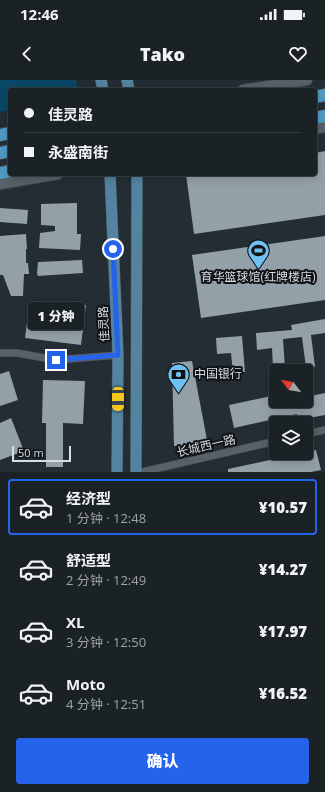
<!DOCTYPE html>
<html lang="zh">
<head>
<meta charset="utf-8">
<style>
	body { margin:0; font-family:"Open Sans","Noto Sans SC",sans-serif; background:#272f32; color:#f1f3f6; height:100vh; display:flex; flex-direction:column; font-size:15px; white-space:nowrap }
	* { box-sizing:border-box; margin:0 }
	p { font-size:13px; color:#9fa4a7 }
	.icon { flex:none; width:22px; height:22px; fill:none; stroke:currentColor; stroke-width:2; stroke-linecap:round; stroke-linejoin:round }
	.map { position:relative; height:392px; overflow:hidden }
	.details { display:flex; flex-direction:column; background:#1a2226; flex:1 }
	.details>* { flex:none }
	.hud { position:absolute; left:8px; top:8px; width:309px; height:88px; border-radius:4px; box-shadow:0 2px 10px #0003,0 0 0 1px #383f43; display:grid; align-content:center; height:88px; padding:0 16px; background:#1a2226 }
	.needle { width:26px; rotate:301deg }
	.buttons { position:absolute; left:269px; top:284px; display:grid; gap:8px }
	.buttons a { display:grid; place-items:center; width:44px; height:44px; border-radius:4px; background:#1a2226; box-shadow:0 2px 10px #0003,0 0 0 1px #383f43; font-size:20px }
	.scale { position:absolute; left:12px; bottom:10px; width:59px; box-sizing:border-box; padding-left:4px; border:2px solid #d7dde1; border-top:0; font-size:11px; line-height:14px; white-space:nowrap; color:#d7dde1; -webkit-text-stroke:3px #101417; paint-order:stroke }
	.end { position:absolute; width:18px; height:18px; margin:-9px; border:5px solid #2563eb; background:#fff; box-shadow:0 0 0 2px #fff }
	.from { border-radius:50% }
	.bubble { position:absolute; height:28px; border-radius:4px; background:#1a2226; box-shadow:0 2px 10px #0003,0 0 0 1px #383f43; font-size:13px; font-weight:800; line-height:28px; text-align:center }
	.car { position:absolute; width:12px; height:24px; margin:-12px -6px; border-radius:5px; box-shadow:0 0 3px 1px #0007; background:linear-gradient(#f5c518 24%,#345 0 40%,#f5c518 0 76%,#345 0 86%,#f5c518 0) }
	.hud b { display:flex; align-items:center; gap:14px; height:38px; font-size:15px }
	.hud b+b { border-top:1px solid #383f43 }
	.hud i { width:10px; height:10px; background:#f1f3f6 }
	ul { padding:7px 0 0; list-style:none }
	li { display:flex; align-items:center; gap:12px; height:56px; margin:0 8px 6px; padding:0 8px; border:2px solid transparent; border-radius:4px }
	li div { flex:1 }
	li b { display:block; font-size:15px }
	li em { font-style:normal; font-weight:800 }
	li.active { border-color:#2563eb }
	li>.icon { width:36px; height:36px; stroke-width:1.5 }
	.button { display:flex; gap:8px; margin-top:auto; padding:8px 16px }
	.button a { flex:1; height:46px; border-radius:4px; background:#2563eb; color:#fff; font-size:16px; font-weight:800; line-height:46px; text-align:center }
	.status { display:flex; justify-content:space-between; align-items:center; height:28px; padding:0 20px; background:#1a2226; direction:ltr }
	.status svg { height:11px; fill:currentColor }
	header { display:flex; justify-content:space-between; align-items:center; height:52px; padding:0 16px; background:#1a2226; font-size:18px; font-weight:800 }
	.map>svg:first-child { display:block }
	.green { fill:#0b4866 }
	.building { fill:#94a0a8 }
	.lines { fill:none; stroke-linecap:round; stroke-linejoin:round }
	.street-casing { stroke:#41494e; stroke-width:8 }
	.secondary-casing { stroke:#41494e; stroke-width:12 }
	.primary-casing { stroke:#41494e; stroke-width:12 }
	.highway-casing { stroke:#41494e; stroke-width:14 }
	.street { stroke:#566168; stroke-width:7 }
	.secondary { stroke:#566168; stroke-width:10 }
	.primary { stroke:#54839f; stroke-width:11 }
	.highway { stroke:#529ac4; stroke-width:12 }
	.route { stroke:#2563eb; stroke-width:5 }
	.labels { text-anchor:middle; stroke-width:4; stroke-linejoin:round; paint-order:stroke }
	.poi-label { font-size:12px; fill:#d7dde1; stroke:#101417 }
	.street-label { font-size:12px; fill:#d7dde1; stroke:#101417 }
</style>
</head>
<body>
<div class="status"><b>12:46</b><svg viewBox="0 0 49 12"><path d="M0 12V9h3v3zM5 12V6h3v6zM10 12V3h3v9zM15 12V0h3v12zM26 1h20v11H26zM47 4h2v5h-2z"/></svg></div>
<header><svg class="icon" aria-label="back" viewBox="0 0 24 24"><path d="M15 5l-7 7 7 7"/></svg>Tako<svg class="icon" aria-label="heart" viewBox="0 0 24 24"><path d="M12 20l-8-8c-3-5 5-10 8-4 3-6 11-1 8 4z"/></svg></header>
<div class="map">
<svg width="325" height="392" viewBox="0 0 325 392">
	<rect width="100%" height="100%" fill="#232d33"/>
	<path class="green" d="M0 0H76L77 7 74 10H10V30L0 32Z"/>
	<path class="building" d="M325 71V135L194 154 186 94H315V73Z
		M77 123V154H81L80 170 39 168 40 153 55 151V146L41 145V124Z
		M0 128 28 130 27 144 0 142Z
		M26 154 27 169H26V183H28L29 194H24L23 216H11L3 195H0V156Z
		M325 156V220L201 238 192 175Z
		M82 180 83 193 38 196 37 194 38 182Z
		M60 222 86 225 81 265 25 258 27 242 57 246Z
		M325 239V253L311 255 315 287 306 288 302 257 283 259 285 288 273 289 272 268 257 270 256 253 292 250 291 245Z
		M242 256 245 292 233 293 231 273 217 274 216 258Z
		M192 281 208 365 174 366 172 283Z
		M9 291 18 320 0 326V294Z
		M43 300 85 301 83 344 63 343V387H46V343H42Z
		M325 313V335L298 340 297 334 234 348 229 325 276 315V321H306V317Z
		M11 338 24 371 0 380V343Z
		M316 370 321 390 311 392H228V389Z"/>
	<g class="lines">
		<defs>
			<path id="street" d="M0 273H17L56 280 118 275
				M306 354 325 350
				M142 392 276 361"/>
			<path id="secondary" d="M243 10 307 0
				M315 49 325 47
				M0 104 58 94"/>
			<path id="primary" d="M101 0 103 10
				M127 0 129 10
				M110 94 118 275 117 392
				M136 392 137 94"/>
			<path id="highway" d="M315 17 325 15
				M315 38 325 36
				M0 55 10 53
				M0 73 10 71
				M0 93 10 91"/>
		</defs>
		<use href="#street" class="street-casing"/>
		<use href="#secondary" class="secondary-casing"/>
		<use href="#primary" class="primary-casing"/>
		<use href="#highway" class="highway-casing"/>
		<use href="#street" class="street"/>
		<use href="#secondary" class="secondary"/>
		<use href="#primary" class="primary"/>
		<use href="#highway" class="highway"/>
	</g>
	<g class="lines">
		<path class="route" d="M56 280 118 275 113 169"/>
	</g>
	<defs>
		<symbol id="stadium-pin" viewBox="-11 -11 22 30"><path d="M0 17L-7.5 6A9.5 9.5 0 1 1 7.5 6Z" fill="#6ec2f3" stroke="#101417"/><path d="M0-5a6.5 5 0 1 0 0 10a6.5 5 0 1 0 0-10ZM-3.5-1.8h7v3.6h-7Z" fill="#111"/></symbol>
		<symbol id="bank-pin" viewBox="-11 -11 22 30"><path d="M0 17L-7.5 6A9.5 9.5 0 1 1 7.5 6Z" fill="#6ec2f3" stroke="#101417"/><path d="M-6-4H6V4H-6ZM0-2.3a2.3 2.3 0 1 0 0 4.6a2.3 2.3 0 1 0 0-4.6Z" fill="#111"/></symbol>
	</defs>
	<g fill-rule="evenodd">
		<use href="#stadium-pin" x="246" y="158" width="25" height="34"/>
		<use href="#bank-pin" x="166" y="282" width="25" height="34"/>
	</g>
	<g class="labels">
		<g class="poi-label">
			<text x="258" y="201">育华篮球馆(红牌楼店)</text>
			<text x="194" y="298" text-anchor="start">中国银行</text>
		</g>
		<g class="street-label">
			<text transform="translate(104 244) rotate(-93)" y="4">佳灵路</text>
			<text transform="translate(206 366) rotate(-13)" y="4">长城西一路</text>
		</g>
	</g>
</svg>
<div class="buttons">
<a><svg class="needle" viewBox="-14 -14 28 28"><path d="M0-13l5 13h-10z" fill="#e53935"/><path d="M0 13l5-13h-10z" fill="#9fa4a7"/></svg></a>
<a><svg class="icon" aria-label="layers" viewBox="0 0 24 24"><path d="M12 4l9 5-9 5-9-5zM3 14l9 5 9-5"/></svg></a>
</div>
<div class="scale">50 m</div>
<i class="end from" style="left:113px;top:169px"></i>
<i class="end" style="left:56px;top:280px"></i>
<div class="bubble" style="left:28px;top:222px;width:56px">1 分钟</div>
<i class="car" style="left:118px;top:319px;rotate:180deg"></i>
<div class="hud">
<b><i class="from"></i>佳灵路</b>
<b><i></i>永盛南街</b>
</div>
</div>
<section class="details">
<ul>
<li class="active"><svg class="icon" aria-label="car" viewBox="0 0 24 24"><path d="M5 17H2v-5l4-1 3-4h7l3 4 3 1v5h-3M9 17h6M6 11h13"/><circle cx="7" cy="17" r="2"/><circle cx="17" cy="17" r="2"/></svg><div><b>经济型</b><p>1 分钟 · 12:48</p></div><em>¥10.57</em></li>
<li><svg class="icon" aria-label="car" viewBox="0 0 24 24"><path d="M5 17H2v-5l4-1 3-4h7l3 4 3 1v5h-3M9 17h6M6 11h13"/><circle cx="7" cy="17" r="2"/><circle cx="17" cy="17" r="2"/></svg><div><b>舒适型</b><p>2 分钟 · 12:49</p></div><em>¥14.27</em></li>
<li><svg class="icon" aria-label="car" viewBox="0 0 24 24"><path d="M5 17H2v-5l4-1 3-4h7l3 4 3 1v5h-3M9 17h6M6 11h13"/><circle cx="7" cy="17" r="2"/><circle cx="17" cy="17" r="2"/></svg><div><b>XL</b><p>3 分钟 · 12:50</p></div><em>¥17.97</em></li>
<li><svg class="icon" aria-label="car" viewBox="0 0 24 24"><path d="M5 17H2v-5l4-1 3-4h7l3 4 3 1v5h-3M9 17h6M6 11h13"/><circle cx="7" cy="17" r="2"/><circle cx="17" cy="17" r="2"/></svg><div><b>Moto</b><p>4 分钟 · 12:51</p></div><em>¥16.52</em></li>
</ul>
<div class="button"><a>确认</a></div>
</section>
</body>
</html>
